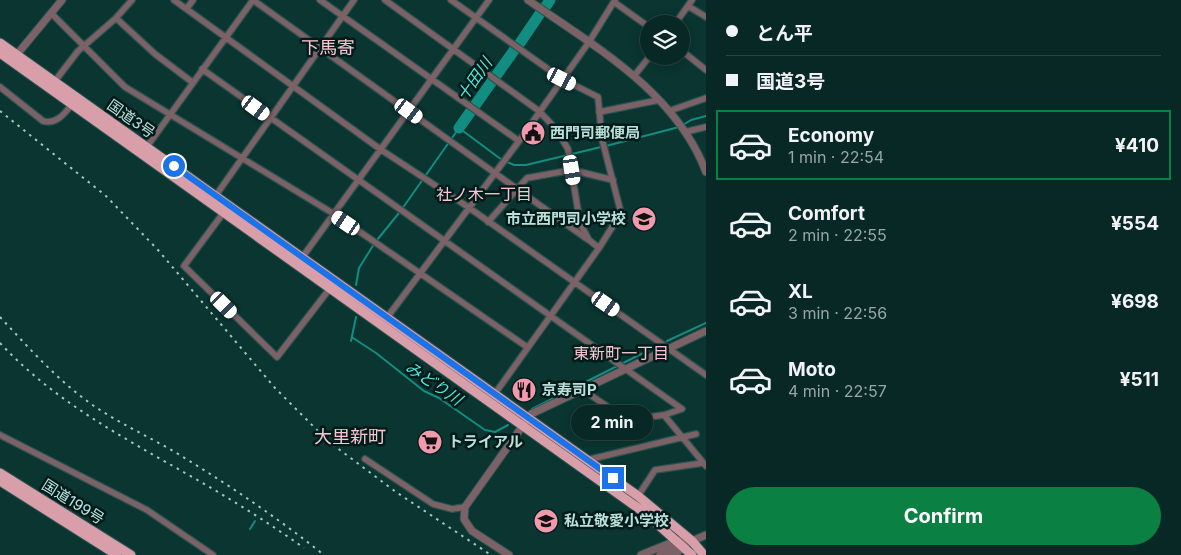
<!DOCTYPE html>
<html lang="en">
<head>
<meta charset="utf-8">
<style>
	body { margin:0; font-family:Inter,"Noto Sans JP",sans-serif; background:#163432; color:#f1f3f6; height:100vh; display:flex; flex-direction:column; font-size:19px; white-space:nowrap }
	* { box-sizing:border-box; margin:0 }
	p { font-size:16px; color:#98a6a7 }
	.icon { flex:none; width:28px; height:28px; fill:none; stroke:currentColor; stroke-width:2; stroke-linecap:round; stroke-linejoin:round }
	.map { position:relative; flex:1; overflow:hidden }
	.panel { display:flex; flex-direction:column; background:#082825; width:475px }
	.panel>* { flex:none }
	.guide { display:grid; align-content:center; height:110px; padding:0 20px; background:#082825 }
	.fabs { position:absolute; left:640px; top:15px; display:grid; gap:10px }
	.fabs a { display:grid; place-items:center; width:50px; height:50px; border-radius:50%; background:#082825; box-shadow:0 2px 12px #0003,0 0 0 1px #294442; font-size:25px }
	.end { position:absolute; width:22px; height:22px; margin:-11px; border:6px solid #1a73e8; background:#fff; box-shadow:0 0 0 2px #fff }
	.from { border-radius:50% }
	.bubble { position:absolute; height:35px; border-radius:18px; background:#082825; box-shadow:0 2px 12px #0003,0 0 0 1px #294442; font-size:16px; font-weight:700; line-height:35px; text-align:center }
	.car { position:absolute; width:15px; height:30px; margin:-15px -8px; border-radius:6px; box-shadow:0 0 4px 1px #0007; background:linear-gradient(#fff 24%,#345 0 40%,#fff 0 76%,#345 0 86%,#fff 0) }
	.guide b { display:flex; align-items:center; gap:18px; height:48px; font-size:19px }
	.guide b+b { border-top:1px solid #294442 }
	.guide i { width:12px; height:12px; background:#f1f3f6 }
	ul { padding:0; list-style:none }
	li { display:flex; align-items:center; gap:15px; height:70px; margin:0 10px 8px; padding:0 10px; border:2px solid transparent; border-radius:0px }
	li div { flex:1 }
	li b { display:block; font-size:19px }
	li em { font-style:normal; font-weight:700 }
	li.on { border-color:#0b8043 }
	li>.icon { width:45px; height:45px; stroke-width:1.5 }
	.primary-button { display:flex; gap:10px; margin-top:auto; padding:10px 20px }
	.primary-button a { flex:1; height:58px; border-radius:30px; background:#0b8043; color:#fff; font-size:20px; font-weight:700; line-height:58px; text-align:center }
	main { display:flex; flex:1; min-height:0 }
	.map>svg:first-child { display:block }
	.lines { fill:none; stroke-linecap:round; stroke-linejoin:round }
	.stream { stroke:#138c82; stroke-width:2 }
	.river { stroke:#138c82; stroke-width:11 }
	.minor-casing { stroke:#2a544f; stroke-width:8 }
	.tertiary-casing { stroke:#2a544f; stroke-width:9 }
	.trunk-casing { stroke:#2a544f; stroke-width:11 }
	.minor { stroke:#7c6266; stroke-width:5.5 }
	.tertiary { stroke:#7c6266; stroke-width:7 }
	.trunk { stroke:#d89ea9; stroke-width:9 }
	.rail { stroke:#a4c9c4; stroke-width:2; stroke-dasharray:2.5 5; stroke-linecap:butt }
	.route { stroke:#1a73e8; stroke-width:6 }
	.labels { text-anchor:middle; stroke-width:5; stroke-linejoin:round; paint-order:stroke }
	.street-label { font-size:15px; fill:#bbe0da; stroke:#001b19 }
	.poi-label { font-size:15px; font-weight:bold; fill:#bbe0da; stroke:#001b19; text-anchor:start }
	.water-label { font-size:16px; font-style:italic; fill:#54eadc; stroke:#001b19 }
	.neighbourhood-label { font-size:16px; fill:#f9c5cf; stroke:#001b19 }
	.quarter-label { font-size:18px; fill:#f9c5cf; stroke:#001b19 }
</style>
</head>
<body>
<main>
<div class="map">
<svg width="706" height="555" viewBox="0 0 706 555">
	<rect width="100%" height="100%" fill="#0a3531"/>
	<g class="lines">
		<path class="stream" d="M683 125 691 120 706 116
			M606 146 679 127
			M507 162 514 165H526L601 147
			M402 209 459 128 502 160
			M377 240 399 213
			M356 285 359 268 374 244
			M353 338 376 353 424 391 439 398 485 430 495 432 508 425
			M351 341 356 317
			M667 341 706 323
			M532 409 657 346
			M250 529 255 521"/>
		<path class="river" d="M546 6 550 0
			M520 43 539 15
			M459 128 515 49"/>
		<defs>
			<path id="minor" d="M174 0 380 149 468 207 706 375
				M253 0 587 239
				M320 0 519 141
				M385 0 539 111 556 129 568 149 580 223 589 240 599 248 494 395
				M451 0 562 79 598 97 602 139 621 213 599 248
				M614 2 649 27
				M688 6 706 17
				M187 8 193 0
				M51 13 125 87 334 214 527 347
				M116 18 155 54 192 82
				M675 24 692 0
				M681 50 706 70
				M202 69 682 409 664 415
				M634 76 650 56
				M55 81 78 51 115 19 132 0
				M0 87 43 121C57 125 65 113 73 103
				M669 111 706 98
				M599 112 659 100
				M685 132 706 127
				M146 148 253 0
				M214 198 354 0
				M224 212 184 266 277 357 331 287
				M488 222 527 178 572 170 613 180
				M301 259 489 0
				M386 319 519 141 589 42 615 0
				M583 390 617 413 634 419 664 415 706 466
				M0 435 147 510 213 555
				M365 459 433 504 452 509 465 507
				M587 460 696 434
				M638 496 655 470 703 463"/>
			<path id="tertiary" d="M528 0C594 46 676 92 706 172
				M14 58 62 0
				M509 555 472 531 464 519 465 507 531 414 706 331
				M641 555 678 540 692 541
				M660 555 706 535
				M673 555 686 546"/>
			<path id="trunk" d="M0 43 638 496 692 541 704 555
				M0 53 645 513 692 555
				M0 473 131 555
				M0 481 117 555"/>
		</defs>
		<use href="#minor" class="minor-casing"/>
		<use href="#tertiary" class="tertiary-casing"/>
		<use href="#trunk" class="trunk-casing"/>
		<use href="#minor" class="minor"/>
		<use href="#tertiary" class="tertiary"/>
		<use href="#trunk" class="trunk"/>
		<path class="rail" d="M0 111 106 196 158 250 275 388 328 441 396 492 491 555
			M0 317C29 348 58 381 94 406 122 425 154 439 183 457 232 487 279 519 324 555
			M0 343C53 400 119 435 185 473 226 496 266 521 304 548"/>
	</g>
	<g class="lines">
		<path class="route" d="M174 166 613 478"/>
	</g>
	<defs>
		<symbol id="civic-disc" viewBox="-11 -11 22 22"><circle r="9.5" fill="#f29aad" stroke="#001b19"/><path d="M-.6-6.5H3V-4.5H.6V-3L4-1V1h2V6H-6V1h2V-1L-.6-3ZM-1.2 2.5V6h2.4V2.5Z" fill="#111"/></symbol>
		<symbol id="school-disc" viewBox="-11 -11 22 22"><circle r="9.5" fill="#f29aad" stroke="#001b19"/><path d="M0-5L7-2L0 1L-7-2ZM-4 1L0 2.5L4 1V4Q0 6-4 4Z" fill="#111"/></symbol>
		<symbol id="restaurant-disc" viewBox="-11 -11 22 22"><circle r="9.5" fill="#f29aad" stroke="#001b19"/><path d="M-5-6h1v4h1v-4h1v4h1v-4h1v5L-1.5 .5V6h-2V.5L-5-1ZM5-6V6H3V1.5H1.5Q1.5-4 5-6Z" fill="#111"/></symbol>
		<symbol id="supermarket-disc" viewBox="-11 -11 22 22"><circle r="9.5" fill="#f29aad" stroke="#001b19"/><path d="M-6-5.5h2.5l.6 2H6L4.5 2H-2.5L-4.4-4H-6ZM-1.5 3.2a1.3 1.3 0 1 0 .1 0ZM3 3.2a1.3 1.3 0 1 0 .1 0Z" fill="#111"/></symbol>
	</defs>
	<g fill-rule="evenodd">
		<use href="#civic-disc" x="519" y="119" width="28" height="28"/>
		<use href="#school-disc" x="630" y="205" width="28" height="28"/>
		<use href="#restaurant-disc" x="510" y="376" width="28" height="28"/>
		<use href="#supermarket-disc" x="416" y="428" width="28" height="28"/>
		<use href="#school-disc" x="532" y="507" width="28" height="28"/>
	</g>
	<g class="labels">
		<g class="street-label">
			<text transform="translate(131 119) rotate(35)" y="5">国道3号</text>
			<text transform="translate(73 502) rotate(32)" y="5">国道199号</text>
		</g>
		<g class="poi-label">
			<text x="550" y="138">西門司郵便局</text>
			<text x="626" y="224" text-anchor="end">市立西門司小学校</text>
			<text x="542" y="395">京寿司P</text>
			<text x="448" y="447">トライアル</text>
			<text x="564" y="526">私立敬愛小学校</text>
		</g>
		<g class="water-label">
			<text transform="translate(474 79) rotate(-55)" y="6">十田川</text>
			<text transform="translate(434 383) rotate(34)" y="6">みどり川</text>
		</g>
		<g class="neighbourhood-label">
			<text x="484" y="200">社ノ木一丁目</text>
			<text x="621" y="359">東新町一丁目</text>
		</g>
		<g class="quarter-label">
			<text x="328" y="54">下馬寄</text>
			<text x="350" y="443">大里新町</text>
		</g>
	</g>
</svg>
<div class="fabs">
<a><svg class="icon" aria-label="layers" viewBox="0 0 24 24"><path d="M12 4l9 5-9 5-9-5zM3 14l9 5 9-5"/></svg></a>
</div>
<i class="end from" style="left:174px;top:166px"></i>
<i class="end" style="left:613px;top:478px"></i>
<div class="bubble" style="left:571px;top:405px;width:82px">2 min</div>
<i class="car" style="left:562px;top:79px;rotate:117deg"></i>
<i class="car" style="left:256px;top:108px;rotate:126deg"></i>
<i class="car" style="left:409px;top:111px;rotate:126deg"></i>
<i class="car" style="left:572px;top:170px;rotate:171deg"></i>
<i class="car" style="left:346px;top:223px;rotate:304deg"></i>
<i class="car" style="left:606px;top:304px;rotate:125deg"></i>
<i class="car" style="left:224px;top:305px;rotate:135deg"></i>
</div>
<section class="panel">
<div class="guide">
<b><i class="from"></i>とん平</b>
<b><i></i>国道3号</b>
</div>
<ul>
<li class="on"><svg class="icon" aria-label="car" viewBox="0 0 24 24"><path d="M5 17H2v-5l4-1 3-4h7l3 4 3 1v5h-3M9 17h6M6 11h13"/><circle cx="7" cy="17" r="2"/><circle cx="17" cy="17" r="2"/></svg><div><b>Economy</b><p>1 min · 22:54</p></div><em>¥410</em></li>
<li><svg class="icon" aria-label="car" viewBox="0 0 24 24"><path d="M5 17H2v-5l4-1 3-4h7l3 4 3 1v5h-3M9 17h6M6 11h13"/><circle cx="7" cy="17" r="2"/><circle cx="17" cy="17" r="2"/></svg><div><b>Comfort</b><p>2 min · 22:55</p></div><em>¥554</em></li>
<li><svg class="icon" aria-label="car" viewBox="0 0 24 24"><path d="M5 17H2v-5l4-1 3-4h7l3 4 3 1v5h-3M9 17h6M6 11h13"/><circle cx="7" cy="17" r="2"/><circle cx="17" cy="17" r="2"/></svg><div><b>XL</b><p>3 min · 22:56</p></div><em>¥698</em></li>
<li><svg class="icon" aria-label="car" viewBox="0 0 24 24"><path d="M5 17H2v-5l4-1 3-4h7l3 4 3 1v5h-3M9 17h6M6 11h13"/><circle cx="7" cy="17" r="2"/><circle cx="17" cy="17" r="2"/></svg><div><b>Moto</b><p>4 min · 22:57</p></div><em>¥511</em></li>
</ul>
<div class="primary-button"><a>Confirm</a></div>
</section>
</main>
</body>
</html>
